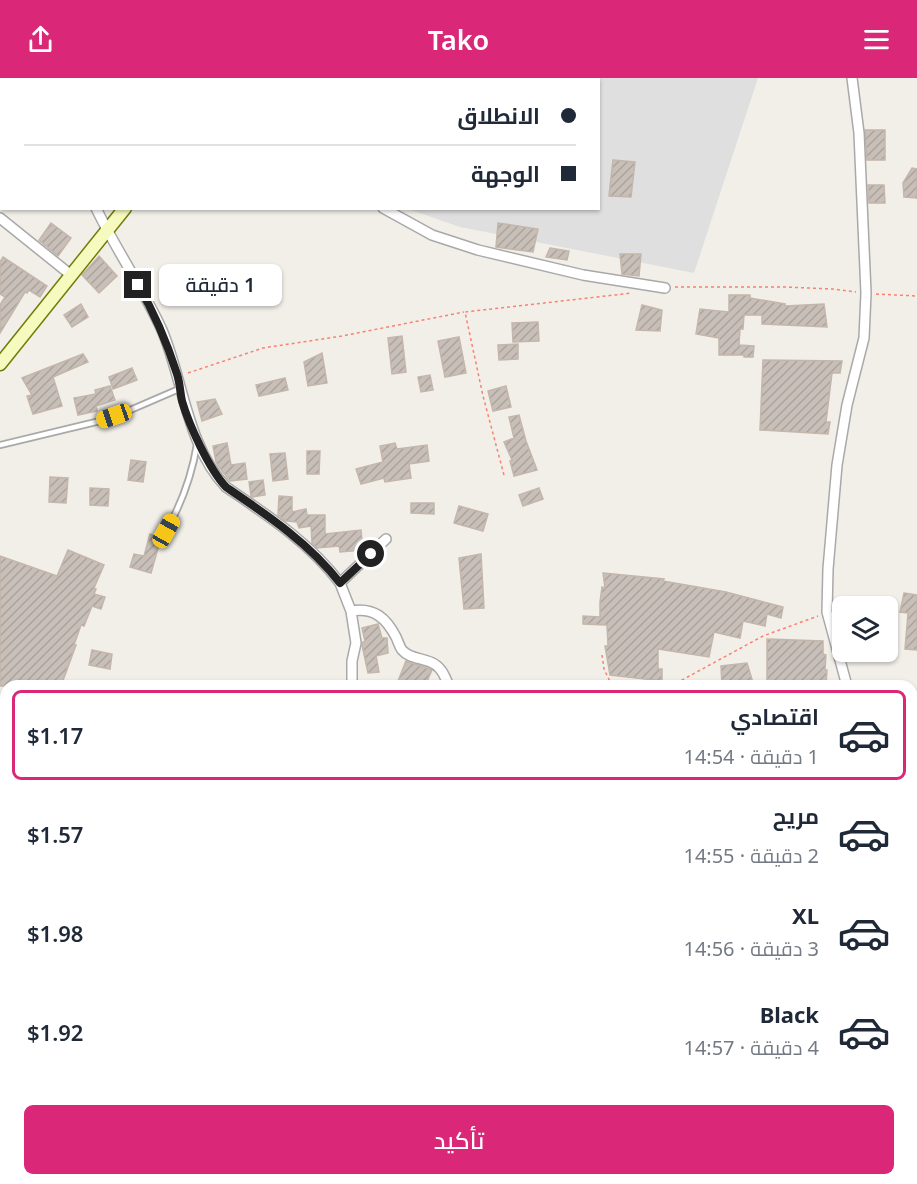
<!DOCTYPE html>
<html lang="ar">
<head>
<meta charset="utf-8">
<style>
	body { margin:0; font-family:"Noto Sans",Cairo,sans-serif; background:#f2f2f3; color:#1f2937; direction:rtl; height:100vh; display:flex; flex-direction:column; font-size:22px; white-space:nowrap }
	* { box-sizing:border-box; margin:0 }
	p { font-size:20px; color:#747a83 }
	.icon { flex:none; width:33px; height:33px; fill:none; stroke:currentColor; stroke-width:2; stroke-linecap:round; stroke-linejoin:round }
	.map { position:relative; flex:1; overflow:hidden; direction:ltr }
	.sheet { position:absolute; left:0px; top:602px; width:918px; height:506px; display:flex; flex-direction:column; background:#fff; border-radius:18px 18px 0 0; box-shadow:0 2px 4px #0004; direction:rtl }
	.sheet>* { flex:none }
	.guide { position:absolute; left:0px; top:0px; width:600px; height:132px; box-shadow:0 2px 4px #0004; direction:rtl; display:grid; align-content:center; height:132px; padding:0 24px; background:#fff }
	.controls { position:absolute; left:832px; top:518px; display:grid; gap:12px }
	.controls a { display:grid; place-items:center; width:66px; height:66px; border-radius:9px; background:#fff; box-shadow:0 2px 4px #0004; font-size:30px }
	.end { position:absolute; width:27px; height:27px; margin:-14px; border:8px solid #222; background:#fff; box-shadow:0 0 0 3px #fff }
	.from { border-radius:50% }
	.bubble { position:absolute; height:42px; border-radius:9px; background:#fff; box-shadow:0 2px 4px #0004; font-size:20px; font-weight:600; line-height:42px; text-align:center; direction:rtl }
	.car { position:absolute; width:18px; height:36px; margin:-18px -9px; border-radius:8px; box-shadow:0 0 4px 2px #0007; background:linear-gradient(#f5c518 24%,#345 0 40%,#f5c518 0 76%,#345 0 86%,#f5c518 0) }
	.guide b { display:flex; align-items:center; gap:21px; height:57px; font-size:22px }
	.guide b+b { border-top:2px solid #e0e1e3 }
	.guide i { width:15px; height:15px; background:#1f2937 }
	ul { padding:10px 0 0; list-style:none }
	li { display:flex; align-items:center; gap:18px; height:90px; margin:0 12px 9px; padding:0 12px; border:3px solid transparent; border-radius:9px }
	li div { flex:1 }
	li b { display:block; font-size:22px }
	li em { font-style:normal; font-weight:600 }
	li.current { border-color:#db2777 }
	li>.icon { width:54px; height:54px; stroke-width:1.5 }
	.button { display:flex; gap:12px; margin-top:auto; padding:12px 24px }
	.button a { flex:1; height:69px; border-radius:9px; background:#db2777; color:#fff; font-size:24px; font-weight:600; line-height:69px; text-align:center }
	header { display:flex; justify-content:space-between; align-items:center; height:78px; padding:0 24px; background:#db2777; color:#fff; font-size:27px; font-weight:600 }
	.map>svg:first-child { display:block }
	.residential { fill:#e0dfdf }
	.building { fill:url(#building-hatch); stroke:#c4b6ab; stroke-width:1.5 }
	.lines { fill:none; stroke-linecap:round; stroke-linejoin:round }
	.lane-casing { stroke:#a9a9a9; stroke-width:8 }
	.street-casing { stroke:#a9a9a9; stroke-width:12 }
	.secondary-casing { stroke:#707d05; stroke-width:15 }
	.path { stroke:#fa8072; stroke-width:1.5; stroke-dasharray:3 3; stroke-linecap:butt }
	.lane { stroke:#fff; stroke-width:4.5 }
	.street { stroke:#fff; stroke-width:9 }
	.secondary { stroke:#f7fabf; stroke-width:12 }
	.route { stroke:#222; stroke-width:8 }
</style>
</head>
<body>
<header><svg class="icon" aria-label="menu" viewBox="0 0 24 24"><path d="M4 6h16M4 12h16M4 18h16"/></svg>Tako<svg class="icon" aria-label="share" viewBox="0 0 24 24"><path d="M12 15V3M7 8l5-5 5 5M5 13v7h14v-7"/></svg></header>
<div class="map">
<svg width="917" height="1106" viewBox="0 0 917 1106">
	<defs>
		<pattern id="building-hatch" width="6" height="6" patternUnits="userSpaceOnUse" patternTransform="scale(1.5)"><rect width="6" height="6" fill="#c7bfb8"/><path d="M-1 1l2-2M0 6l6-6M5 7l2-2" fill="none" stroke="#aba49e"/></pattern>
	</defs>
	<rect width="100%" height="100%" fill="#f2efe9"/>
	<path class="residential" d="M299 0H758L694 195 460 149 408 131 598 130V2H299Z"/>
	<path class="building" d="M865 52H885V82H867Z
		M613 82 635 84 631 119 609 118Z
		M912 90 917 91V120L904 119 903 105Z
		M868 107H884L885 125H869Z
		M51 145 71 160 58 178 39 162Z
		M498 145 538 151 533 174 496 169Z
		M550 170 569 173 567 182 546 179Z
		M620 176H641L639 198 622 196Z
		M99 178 117 198 99 215 82 197Z
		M3 179 47 208 40 219 29 212 27 215 25 214 0 255V227L5 219 0 216V184Z
		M729 217H750V220L785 226V228L824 226 827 249 762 246V237H744L743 251H740L739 267 754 268 753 279H744V277H719V260L696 256 700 231 729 234Z
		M81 226 88 239 72 249 64 237Z
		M642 227 662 232 660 253 636 252Z
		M538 244 539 263 513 264 512 245Z
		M402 258 406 294 392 296 388 260Z
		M459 259 466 295 445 299 438 263Z
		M518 266V281L499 282 498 267Z
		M322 275 327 305 308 308 304 284Z
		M83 276 88 284 53 299 62 328 33 336 27 318 32 317 22 300Z
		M763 282 842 283 840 295H832L826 344H830L828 356 760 352Z
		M132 290 137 302 113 311 109 299Z
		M430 297 433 312 421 314 418 299Z
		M285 300 288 312 259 318 256 307Z
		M110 308 115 322 96 328 97 333 78 337 74 320 96 316 95 312Z
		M506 308 511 329 493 333 488 313Z
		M215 321 222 336 202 343 197 324Z
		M519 337 526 363 537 392 514 398 510 383 512 382 504 364 514 360 509 339Z
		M227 365 231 387 245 385 247 401 230 403 219 389 216 384 213 368Z
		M395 365 397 371 427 367 429 383 409 386 411 400 385 404 384 400 361 406 356 391 383 384 380 368Z
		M307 373H320L319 396H307Z
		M285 375 288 401 273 403 270 376Z
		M131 382 146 384 143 404 128 402Z
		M50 399 68 400 66 425 49 424Z
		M263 402 265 417 253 419 251 418 249 404Z
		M90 410 109 411 108 428 90 427Z
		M539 410 543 421 523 428 519 417Z
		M279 418 292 419V434L306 431 307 437H325V456L361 452 363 472 340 474 339 468 317 470 312 465 311 448 299 450 297 444 286 443 278 437Z
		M411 425H434V436L411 435Z
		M459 428 488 436 483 453 454 445Z
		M150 456 161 460 151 495 130 489 134 476 144 478Z
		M68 472 104 487 94 510 96 511 94 516 105 519 101 531 92 528 84 548 81 547 74 567H76L61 608H0V478L57 498Z
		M481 476 484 530 464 531 459 480Z
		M603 495 664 501 663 503 726 514 783 529 781 540 767 536 765 548 743 543 740 560 714 554 709 579 658 571V591H662V603L610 597 605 568H608L607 547 583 546V538L600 539V524L602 509 605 510Z
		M904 515 917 517V572L905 571 908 535 900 534Z
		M378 546 382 560H387L388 575 376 578 379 594 368 595 362 567 363 564 365 563 362 550Z
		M767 561 823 563V576L826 577 825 592H827L826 608H767Z
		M92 572 112 576 110 591 89 587Z
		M406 583 432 592 425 608H410L398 603Z
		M747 585 754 608H722L721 588Z"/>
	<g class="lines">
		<defs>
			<path id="lane" d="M0 367 100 343 128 333 179 311
				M166 453C182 425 192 397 197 366"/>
			<path id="street" d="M0 1 2 2
				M96 130C116 172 143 210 162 252 183 301 187 369 226 409 267 437 310 465 340 505L386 461
				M383 130 432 157 478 172 583 197 665 210
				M0 140 71 197
				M340 505 351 533C374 529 386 540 396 559 398 563 399 568 402 572 411 583 431 579 440 591 444 595 446 602 449 608
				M351 533 356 565 352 583V608
				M847 608 827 534 828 491 837 387 847 327 864 260 866 215 859 55 852 0
				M912 637 917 631
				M0 874 6 875
				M912 950 917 947
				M0 1055 6 1046
				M169 1101 173 1106
				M425 1101 427 1106
				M836 1106V1101"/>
			<path id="secondary" d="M222 2 223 0
				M0 286 125 130"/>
		</defs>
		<use href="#lane" class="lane-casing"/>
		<use href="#street" class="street-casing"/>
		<use href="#secondary" class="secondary-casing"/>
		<path class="path" d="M675 209H783L833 211 856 214
			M876 216 917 218
			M188 295 263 270 342 258 464 234
			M504 397 483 318 465 234 632 215
			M602 577 604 591 612 608
			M671 608 763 558 818 538
			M912 769H917
			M494 1101 500 1106"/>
		<use href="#lane" class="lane"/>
		<use href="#street" class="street"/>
		<use href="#secondary" class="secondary"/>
	</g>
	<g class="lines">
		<path class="route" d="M138 207C155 236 167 265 177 296 180 305 180 314 182 323 189 347 209 391 226 409 267 437 309 465 340 505L371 476"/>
	</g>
</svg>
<div class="controls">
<a><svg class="icon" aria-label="layers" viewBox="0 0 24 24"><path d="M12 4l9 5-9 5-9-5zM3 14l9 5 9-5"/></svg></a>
</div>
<i class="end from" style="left:371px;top:476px"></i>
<i class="end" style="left:138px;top:207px"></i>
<div class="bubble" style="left:159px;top:186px;width:123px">1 دقيقة</div>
<i class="car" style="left:114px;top:338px;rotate:251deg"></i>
<i class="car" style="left:166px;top:453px;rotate:29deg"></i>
<div class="guide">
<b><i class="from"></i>الانطلاق</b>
<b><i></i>الوجهة</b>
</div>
<section class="sheet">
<ul>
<li class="current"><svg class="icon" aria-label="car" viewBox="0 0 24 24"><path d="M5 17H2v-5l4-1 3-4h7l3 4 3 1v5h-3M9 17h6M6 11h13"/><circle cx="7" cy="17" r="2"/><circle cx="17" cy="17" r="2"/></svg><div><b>اقتصادي</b><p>1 دقيقة · 14:54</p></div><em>$1.17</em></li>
<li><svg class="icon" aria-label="car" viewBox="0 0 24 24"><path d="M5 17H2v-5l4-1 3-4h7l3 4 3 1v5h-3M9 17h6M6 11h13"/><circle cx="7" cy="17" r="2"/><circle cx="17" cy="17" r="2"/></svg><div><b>مريح</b><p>2 دقيقة · 14:55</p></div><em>$1.57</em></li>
<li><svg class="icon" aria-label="car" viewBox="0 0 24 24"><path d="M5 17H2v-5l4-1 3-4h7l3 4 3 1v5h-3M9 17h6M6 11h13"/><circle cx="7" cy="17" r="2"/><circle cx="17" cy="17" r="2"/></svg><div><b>XL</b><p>3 دقيقة · 14:56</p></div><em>$1.98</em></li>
<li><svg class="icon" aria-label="car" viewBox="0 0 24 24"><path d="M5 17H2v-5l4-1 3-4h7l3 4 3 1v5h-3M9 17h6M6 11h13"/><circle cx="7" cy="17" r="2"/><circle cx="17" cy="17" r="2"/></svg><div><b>Black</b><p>4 دقيقة · 14:57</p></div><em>$1.92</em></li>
</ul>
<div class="button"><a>تأكيد</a></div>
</section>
</div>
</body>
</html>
